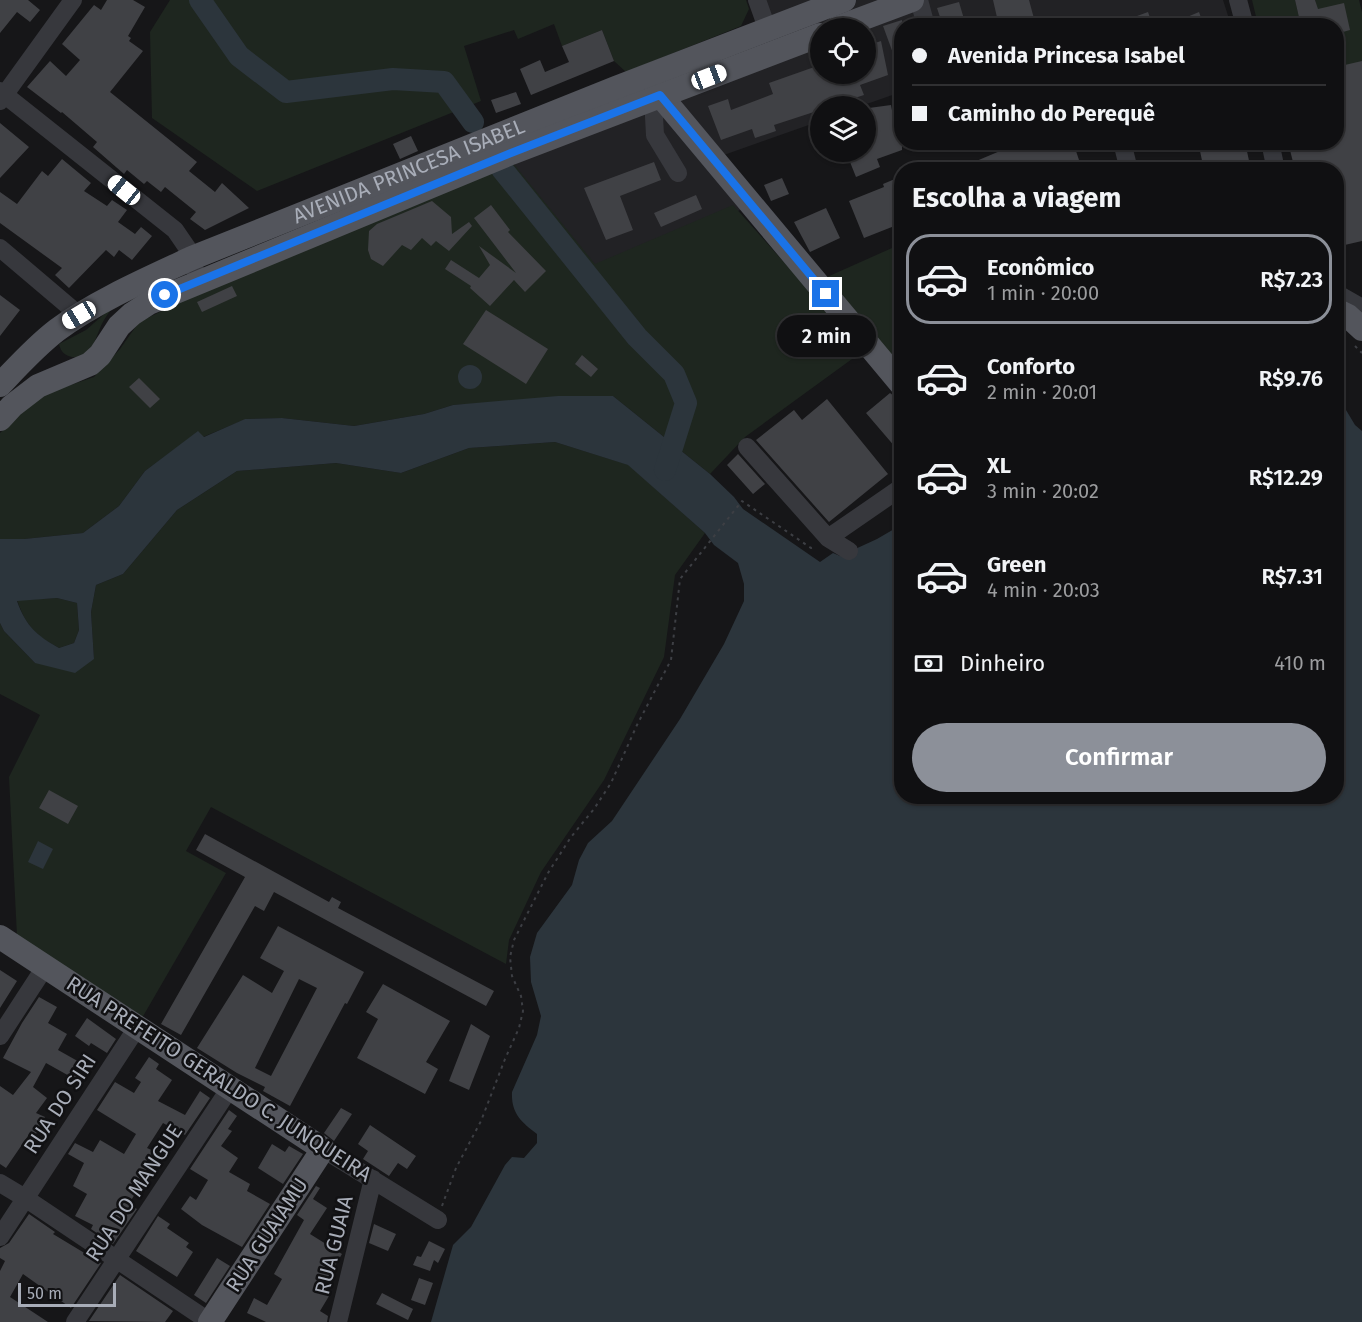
<!DOCTYPE html>
<html lang="pt">
<head>
<meta charset="utf-8">
<style>
	body { margin:0; font-family:"Fira Sans",sans-serif; background:#19191b; color:#f1f3f6; height:100vh; display:flex; flex-direction:column; font-size:22px; white-space:nowrap }
	* { box-sizing:border-box; margin:0 }
	p { font-size:20px; color:#9c9d9f }
	.icon { flex:none; width:33px; height:33px; fill:none; stroke:currentColor; stroke-width:2; stroke-linecap:round; stroke-linejoin:round }
	.map { position:relative; flex:1; overflow:hidden }
	.side { position:absolute; left:894px; top:162px; width:450px; height:642px; display:flex; flex-direction:column; background:#101012; border-radius:24px; box-shadow:0 2px 4px #0004,0 0 0 2px #303032 }
	.side>* { flex:none }
	.banner { position:absolute; left:894px; top:18px; width:450px; height:132px; border-radius:24px; box-shadow:0 2px 4px #0004,0 0 0 2px #303032; display:grid; align-content:center; height:132px; padding:0 18px; background:#101012 }
	.controls { position:absolute; left:810px; top:18px; display:grid; gap:12px }
	.controls a { display:grid; place-items:center; width:66px; height:66px; border-radius:50%; background:#101012; box-shadow:0 2px 4px #0004,0 0 0 2px #303032; font-size:30px }
	.scale { position:absolute; left:18px; bottom:15px; width:98px; box-sizing:border-box; padding-left:6px; border:3px solid #a8adb8; border-top:0; font-size:16px; line-height:21px; white-space:nowrap; color:#a8adb8; -webkit-text-stroke:4px #111113; paint-order:stroke }
	.end { position:absolute; width:27px; height:27px; margin:-14px; border:8px solid #1a73e8; background:#fff; box-shadow:0 0 0 3px #fff }
	.from { border-radius:50% }
	.bubble { position:absolute; height:42px; border-radius:21px; background:#101012; box-shadow:0 2px 4px #0004,0 0 0 2px #303032; font-size:20px; font-weight:600; line-height:42px; text-align:center }
	.car { position:absolute; width:18px; height:36px; margin:-18px -9px; border-radius:8px; box-shadow:0 0 4px 2px #0007; background:linear-gradient(#fff 24%,#345 0 40%,#fff 0 76%,#345 0 86%,#fff 0) }
	.banner b { display:flex; align-items:center; gap:21px; height:57px; font-size:22px }
	.banner b+b { border-top:2px solid #303032 }
	.banner i { width:15px; height:15px; background:#f1f3f6 }
	ul { padding:0; list-style:none }
	li { display:flex; align-items:center; gap:18px; height:90px; margin:0 12px 9px; padding:0 6px; border:3px solid transparent; border-radius:24px }
	li div { flex:1 }
	li b { display:block; font-size:22px }
	li em { font-style:normal; font-weight:600 }
	li.selected { border-color:#8c9099 }
	li>.icon { width:54px; height:54px; stroke-width:1.5 }
	h2 { padding:0 18px; font-size:27px; line-height:72px }
	.pay { display:flex; align-items:center; gap:15px; height:66px; padding:0 18px; font-size:22px }
	.pay p { margin-inline-start:auto }
	.cta { display:flex; gap:12px; margin-top:auto; padding:12px 18px }
	.cta a { flex:1; height:69px; border-radius:36px; background:#8c9099; color:#fff; font-size:24px; font-weight:600; line-height:69px; text-align:center }
	.map>svg:first-child { display:block }
	.built { fill:#222225; fill-rule:evenodd }
	.green { fill:#1e261f }
	.water { fill:#2c353c; fill-rule:evenodd }
	.lines { fill:none; stroke-linecap:round; stroke-linejoin:round }
	.river { stroke:#2c353c; stroke-width:22 }
	.building { fill:#404145; fill-rule:evenodd }
	.path { stroke:#3d3f44; stroke-width:2; stroke-dasharray:3 4.5; stroke-linecap:butt }
	.minor { stroke:#37383d; stroke-width:18 }
	.major { stroke:#53555c; stroke-width:24 }
	.route { stroke:#1a73e8; stroke-width:8 }
	.labels { text-anchor:middle; stroke-width:5; stroke-linejoin:round; paint-order:stroke }
	.street-label { font-size:21px; fill:#a8adb8; stroke:#111113 }
</style>
</head>
<body>
<div class="map">
<svg width="1362" height="1322" viewBox="0 0 1362 1322">
	<rect width="100%" height="100%" fill="#161618"/>
	<path class="built" d="M765 0H1223L1231 25 902 26 901 92 861 106H820V121L707 161 744 208 600 279 496 151 771 47ZM820 28H866V74H820Z"/>
	<path class="green" d="M170 0H746L749 9 741 26 626 72 614 61 602 30 562 46 554 24 518 39 514 30 464 46 481 101 257 191 152 118 150 32Z
		M1252 0H1295L1301 25H1258Z
		M1315 0H1359L1362 12V88H1336V26L1321 25Z
		M513 163 595 264 733 205 863 351 745 437 710 474 613 396 453 405 424 414 354 426 282 418 246 419 203 437 198 432 145 471 119 506 83 533 24 539H0V433L41 395 94 377 120 349 139 322 249 269Z
		M892 248 901 270V367L827 277Z
		M119 301C113 307 108 313 104 320 96 333 93 361 72 357 64 355 61 352 59 344L86 330Z
		M555 442 629 465 705 533 675 575 664 657 604 780 541 872 509 940 506 964 211 807 186 851 226 873 142 1018 17 936 9 777 40 715 0 694V623L4 631 35 663 94 659 91 612 96 585 123 574 177 510 237 471 336 463 401 473 469 448Z
		M57 598 77 603 79 630 74 643 59 648C35 635 26 626 17 600Z"/>
	<path class="water" d="M458 377a12 12 0 1 1 24 0a12 12 0 1 1-24 0Z
		M1337 395 1355 425 1362 431V1322H431L453 1245 471 1227 505 1165 512 1157 524 1158 537 1143V1134C521 1122 511 1113 512 1092L537 1035 541 1016 531 982 530 957 537 933 572 885 579 860 588 843 612 821 680 719 724 644 744 601V584L738 563 714 545 705 533 628 465 555 442 469 448 401 473 336 463 237 471 177 510 123 574 96 585 91 612 94 659 75 673 35 663 4 631 0 623V539H24L83 533 119 506 145 471 198 431 204 437 245 419 282 418 354 426 424 414 453 405 558 396H613L710 474 734 497 743 509 820 562 833 553 840 556 877 539 901 525 902 796H1336ZM57 598 77 603 79 630 74 643 59 648C36 635 26 626 17 601Z
		M38 841 53 849 43 869 28 862Z"/>
	<g class="lines">
		<path class="river" d="M200 0 239 56 286 92 393 79 444 82 473 122
			M502 169 637 337 674 374 686 403 665 470"/>
	</g>
	<path class="building" d="M0 0H28L40 10 30 22 17 12 0 33Z
		M107 0H133L145 7 128 36 131 38 129 41 143 51 110 92 197 162 189 171 215 192 222 183 249 208 205 230 190 219 196 212 165 187 161 192 147 181 144 184 127 170 124 174 93 147 97 142 62 112 61 113 27 87 50 61 66 76 80 60 62 44 94 5 101 10Z
		M993 0H1029L1036 26H999Z
		M1295 0H1315L1318 9 1344 3 1350 30 1336 34V26H1301Z
		M959 2 966 26H943L937 8Z
		M1148 12 1153 26H1115V24Z
		M1199 12 1204 26H1168V25Z
		M902 20V75H901L883 26Z
		M602 30 614 61 531 95 520 69 540 60 545 72 569 62 562 46Z
		M881 41 888 75 860 85 864 95 830 106H820V110L774 125 776 131 755 138 752 129 721 140 708 106 728 99 731 110 773 94 769 83 820 65V74H866V46Z
		M1362 61V241L1336 247V170H1295L1288 142H1336V67Z
		M516 92 521 104 496 113 491 100Z
		M891 105 896 132 902 130V150L877 159 880 167 856 177 846 152H866V140L874 136 869 108Z
		M0 123 29 147 0 178Z
		M411 136 418 151 400 159 393 144Z
		M1003 142H1096L1097 145 1076 151 1080 163 1057 170H955L1000 151 997 145Z
		M1235 142H1245L1251 170H1204L1200 151Z
		M62 159 91 183 84 191 107 206 112 200 127 210 118 222 135 234 141 227 152 236 132 260 119 250 114 257 106 250 69 288 55 275 62 268 0 223V192L17 204 42 171 48 176Z
		M654 162 661 180 620 196 633 230 606 240 584 188Z
		M902 176V223L864 238 849 201 884 187 883 184Z
		M782 178 789 194 771 201 764 185Z
		M696 195 702 209 661 227 654 213Z
		M432 201 451 217 452 234 469 222 472 226 449 251 436 241 431 246 422 238 411 250 402 245 383 266 371 259 368 250 369 231 377 224Z
		M491 205 510 230 508 232 546 271 525 292 514 280 490 306 470 288 471 286 445 269 451 260 479 278 490 265 479 246 516 273 474 218Z
		M826 208 840 238 810 252 794 222Z
		M232 286 237 296 202 312 197 302Z
		M0 295 20 310 0 336Z
		M486 310 548 349 526 384 463 344Z
		M582 355 598 369 591 377 575 364Z
		M139 378 160 399 150 408 129 387Z
		M890 393 902 402V455L866 413Z
		M827 399 888 474 829 522 756 440 794 410 802 420Z
		M738 454 765 484 753 494 727 465Z
		M49 790 78 806 68 824 39 808Z
		M205 834 329 902 332 897 341 902 338 908 494 991 486 1006 274 892 264 911 255 906 181 1035 161 1024 245 877 196 850Z
		M278 926 364 972 347 1004 345 1003 290 1106 263 1091 265 1087 237 1073 197 1048 243 975 272 993 284 971 260 958ZM299 979 317 988 271 1076 255 1068Z
		M0 970 17 981 0 1008Z
		M383 984 450 1021 426 1062 438 1069 425 1094 357 1058 378 1019 366 1012Z
		M39 997 57 1007 48 1023 67 1034 58 1050 90 1068H88L80 1082 46 1063 33 1087 47 1098 36 1113 45 1117 35 1136 30 1133 6 1168 0 1164V1086L13 1095 31 1072 3 1058 22 1023Z
		M87 1018 116 1039 107 1053 91 1043 89 1046 75 1036Z
		M471 1024 490 1036 469 1090 449 1081Z
		M149 1057 159 1064 156 1069 172 1080 158 1101 185 1115 200 1091 210 1098 185 1135 163 1123 156 1134 147 1148 158 1153 137 1186 139 1187 129 1204 137 1209 113 1244 91 1229 93 1225 75 1216 87 1194 73 1186 84 1163 68 1154 75 1143 93 1152 100 1140 124 1154 136 1134 97 1110 115 1082 134 1093 141 1082 135 1078Z
		M341 1108 352 1114 334 1141 324 1133Z
		M229 1110 237 1116 228 1129 232 1131 221 1146 238 1158 229 1172 250 1184 247 1191 270 1204 242 1247 202 1225 181 1209 190 1196 196 1200 208 1180 190 1169Z
		M370 1125 416 1156 407 1169 398 1163 389 1176 363 1159 368 1151 358 1144Z
		M272 1144 285 1152 289 1146 303 1154 283 1184 258 1168Z
		M327 1169 316 1186 320 1188 313 1199 327 1208 310 1234 342 1254 323 1285 332 1291 320 1311 328 1316 327 1322H266L247 1313 254 1298 267 1305 282 1279 274 1274 304 1220 297 1215Z
		M29 1214 55 1232 53 1234 101 1263 71 1308 23 1274 10 1297 48 1322H0V1271L5 1261 0 1258V1248L9 1243Z
		M158 1216 170 1224 167 1228 189 1243 186 1247 193 1252 177 1277 136 1251Z
		M374 1224 396 1234 388 1251 369 1243Z
		M429 1241 445 1249 438 1263 434 1260 430 1271 413 1265 417 1256 421 1257Z
		M217 1258 230 1266 206 1303 194 1295Z
		M120 1275 173 1311 165 1322 89 1321Z
		M419 1278 433 1283 425 1305 411 1300Z
		M382 1293 413 1309 408 1320 376 1304Z"/>
	<g class="lines">
		<path class="path" d="M1355 346 1362 353
			M442 1206 456 1168 481 1121 505 1059 519 1028 523 1011 521 996 512 976 510 957 514 940 548 873 571 837 594 809 611 783 637 725 671 660 680 579 742 501 811 548 815 547"/>
		<path class="minor" d="M757 0 767 28
			M919 0 926 26
			M1238 0 1245 26
			M0 91 175 230 188 249 195 270
			M653 98 655 135 678 173
			M0 101 73 0
			M1122 142 1129 170
			M1270 142 1276 170
			M0 248 79 315
			M1336 293 1362 308
			M747 447 828 538 849 551
			M828 538 902 487
			M0 1036 45 967
			M323 1149 438 1220
			M0 1183 25 1198 210 1322
			M0 1237 138 1026
			M75 1322 230 1088
			M338 1322 373 1179"/>
		<g class="major">
			<path d="M837 28 912 0"/>
			<path d="M660 95 902 385"/>
			<path d="M1336 310 1348 316 1362 329"/>
			<path id="s1" d="M0 385C18 366 36 346 57 330 94 302 149 278 192 258L616 88 844 0"/>
			<path d="M0 419 12 406 38 386 90 364 100 355 119 326 132 314 149 303 511 153 820 35"/>
			<path d="M0 937 323 1149 210 1322"/>
		</g>
	</g>
	<g class="lines">
		<path class="route" d="M165 295 511 153 660 95 826 294"/>
	</g>
	<g class="labels">
		<g class="street-label">
			<text dy="7" stroke="none"><textPath href="#s1" startOffset="466">AVENIDA PRINCESA ISABEL</textPath></text>
			<text transform="translate(219 1079) rotate(33)" y="7">RUA PREFEITO GERALDO C. JUNQUEIRA</text>
			<text transform="translate(60 1104) rotate(-57)" y="7">RUA DO SIRI</text>
			<text transform="translate(134 1193) rotate(-57)" y="7">RUA DO MANGUE</text>
			<text transform="translate(267 1235) rotate(-57)" y="7">RUA GUAIAMU</text>
			<text transform="translate(334 1245) rotate(-76)" y="7">RUA GUAIA</text>
		</g>
	</g>
</svg>
<div class="controls">
<a><svg class="icon" aria-label="locate" viewBox="0 0 24 24"><circle cx="12" cy="12" r="6"/><path d="M12 2v4M12 18v4M2 12h4M18 12h4"/></svg></a>
<a><svg class="icon" aria-label="layers" viewBox="0 0 24 24"><path d="M12 4l9 5-9 5-9-5zM3 14l9 5 9-5"/></svg></a>
</div>
<div class="scale">50 m</div>
<i class="end from" style="left:165px;top:295px"></i>
<i class="end" style="left:826px;top:294px"></i>
<div class="bubble" style="left:777px;top:315px;width:99px">2 min</div>
<i class="car" style="left:709px;top:77px;rotate:69deg"></i>
<i class="car" style="left:124px;top:190px;rotate:309deg"></i>
<i class="car" style="left:79px;top:315px;rotate:239deg"></i>
<div class="banner">
<b><i class="from"></i>Avenida Princesa Isabel</b>
<b><i></i>Caminho do Perequê</b>
</div>
<section class="side">
<h2>Escolha a viagem</h2>
<ul>
<li class="selected"><svg class="icon" aria-label="car" viewBox="0 0 24 24"><path d="M5 17H2v-5l4-1 3-4h7l3 4 3 1v5h-3M9 17h6M6 11h13"/><circle cx="7" cy="17" r="2"/><circle cx="17" cy="17" r="2"/></svg><div><b>Econômico</b><p>1 min · 20:00</p></div><em>R$7.23</em></li>
<li><svg class="icon" aria-label="car" viewBox="0 0 24 24"><path d="M5 17H2v-5l4-1 3-4h7l3 4 3 1v5h-3M9 17h6M6 11h13"/><circle cx="7" cy="17" r="2"/><circle cx="17" cy="17" r="2"/></svg><div><b>Conforto</b><p>2 min · 20:01</p></div><em>R$9.76</em></li>
<li><svg class="icon" aria-label="car" viewBox="0 0 24 24"><path d="M5 17H2v-5l4-1 3-4h7l3 4 3 1v5h-3M9 17h6M6 11h13"/><circle cx="7" cy="17" r="2"/><circle cx="17" cy="17" r="2"/></svg><div><b>XL</b><p>3 min · 20:02</p></div><em>R$12.29</em></li>
<li><svg class="icon" aria-label="car" viewBox="0 0 24 24"><path d="M5 17H2v-5l4-1 3-4h7l3 4 3 1v5h-3M9 17h6M6 11h13"/><circle cx="7" cy="17" r="2"/><circle cx="17" cy="17" r="2"/></svg><div><b>Green</b><p>4 min · 20:03</p></div><em>R$7.31</em></li>
</ul>
<div class="pay"><svg class="icon" aria-label="cash" viewBox="0 0 24 24"><path d="M3 7h18v10H3z"/><circle cx="12" cy="12" r="2"/></svg>Dinheiro<p>410 m</p></div>
<div class="cta"><a>Confirmar</a></div>
</section>
</div>
</body>
</html>
